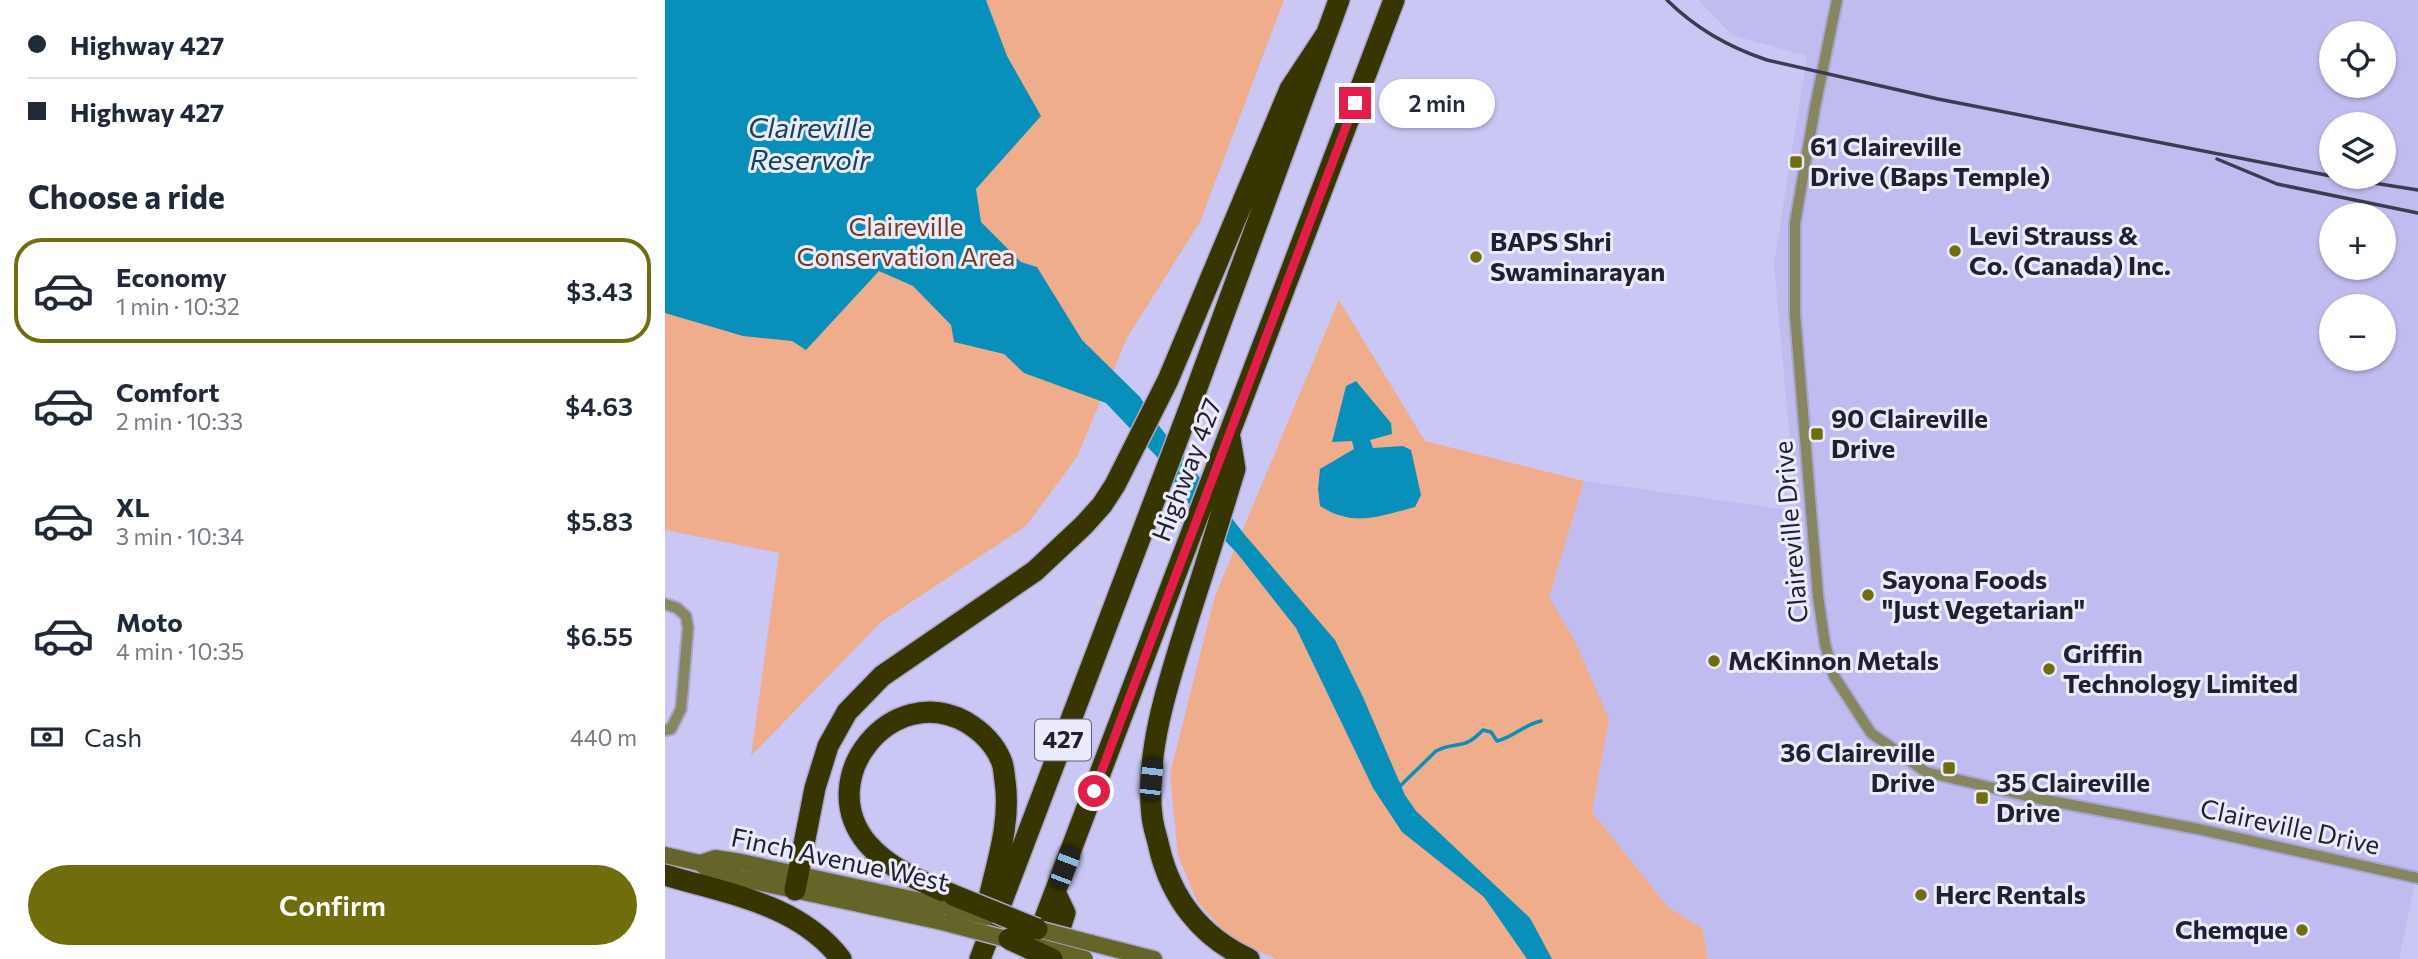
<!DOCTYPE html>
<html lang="en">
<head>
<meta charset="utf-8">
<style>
	body { margin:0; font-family:Commissioner,sans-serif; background:#f2f2f3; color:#1f2937; height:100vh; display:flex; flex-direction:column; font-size:26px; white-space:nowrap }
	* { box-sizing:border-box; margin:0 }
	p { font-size:23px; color:#747a83 }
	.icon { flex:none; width:38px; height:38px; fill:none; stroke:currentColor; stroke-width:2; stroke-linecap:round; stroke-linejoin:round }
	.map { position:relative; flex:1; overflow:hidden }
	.side { display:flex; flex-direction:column; background:#fff; width:665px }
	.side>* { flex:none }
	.guide { display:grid; align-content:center; height:154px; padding:0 28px; background:#fff }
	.tools { position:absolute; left:1654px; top:21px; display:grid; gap:14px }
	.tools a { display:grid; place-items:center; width:77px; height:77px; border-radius:50%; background:#fff; box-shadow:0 2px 5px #0004; font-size:35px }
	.end { position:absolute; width:32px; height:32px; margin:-16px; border:9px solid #e11d48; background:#fff; box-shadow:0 0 0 4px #fff }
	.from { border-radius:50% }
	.bubble { position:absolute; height:49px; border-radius:24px; background:#fff; box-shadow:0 2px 5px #0004; font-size:23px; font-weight:600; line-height:49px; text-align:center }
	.car { position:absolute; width:21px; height:42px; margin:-21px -10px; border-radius:9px; box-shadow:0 0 5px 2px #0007; background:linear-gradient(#222 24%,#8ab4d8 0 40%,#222 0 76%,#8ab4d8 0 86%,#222 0) }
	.guide b { display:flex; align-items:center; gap:24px; height:66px; font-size:26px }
	.guide b+b { border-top:2px solid #e0e1e3 }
	.guide i { width:18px; height:18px; background:#1f2937 }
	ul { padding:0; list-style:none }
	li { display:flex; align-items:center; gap:21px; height:105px; margin:0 14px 10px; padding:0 14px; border:4px solid transparent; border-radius:28px }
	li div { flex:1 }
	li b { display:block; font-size:26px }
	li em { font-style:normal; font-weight:600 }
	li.selected { border-color:#706d0d }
	li>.icon { width:63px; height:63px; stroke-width:1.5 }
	h2 { padding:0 28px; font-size:32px; line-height:84px }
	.pay { display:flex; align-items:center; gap:18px; height:77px; padding:0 28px; font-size:26px }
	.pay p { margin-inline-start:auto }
	.cta { display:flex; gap:14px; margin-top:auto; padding:14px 28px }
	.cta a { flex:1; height:80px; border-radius:42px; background:#706d0d; color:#fff; font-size:28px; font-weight:600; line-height:80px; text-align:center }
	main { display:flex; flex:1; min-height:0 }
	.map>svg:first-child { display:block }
	.built { fill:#c0bcef; fill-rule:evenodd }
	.green { fill:#efad8b }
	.water { fill:#0890ba }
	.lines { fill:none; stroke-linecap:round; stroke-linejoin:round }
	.stream { stroke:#0890ba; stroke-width:3.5 }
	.minor-casing { stroke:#a8a6cd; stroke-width:14 }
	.secondary-casing { stroke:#a8a6cd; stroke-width:19 }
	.motorway-casing { stroke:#a8a6cd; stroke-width:24 }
	.minor { stroke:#868661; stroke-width:10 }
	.secondary { stroke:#656429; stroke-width:16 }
	.motorway { stroke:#373500; stroke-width:21 }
	.rail { stroke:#3c3b50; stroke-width:3.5 }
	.secondary-bridge-casing { stroke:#a8a6cd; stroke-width:19; stroke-linecap:butt }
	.motorway-bridge-casing { stroke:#a8a6cd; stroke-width:24; stroke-linecap:butt }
	.secondary-bridge { stroke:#656429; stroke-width:16 }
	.motorway-bridge { stroke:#373500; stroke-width:21 }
	.route { stroke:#e11d48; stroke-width:9 }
	.poi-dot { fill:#706d0d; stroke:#ecebfe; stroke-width:2.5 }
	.labels { text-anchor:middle; stroke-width:6; stroke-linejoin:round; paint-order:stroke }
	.shield { fill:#ecebfe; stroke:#5e5d6e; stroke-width:2 }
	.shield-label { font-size:24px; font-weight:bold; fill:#212030 }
	.poi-label { font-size:26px; font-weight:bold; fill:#212030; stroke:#ecebfe; text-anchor:start }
	.park-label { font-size:26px; fill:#723b1d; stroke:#ecebfe }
	.street-label { font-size:26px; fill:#212030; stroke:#ecebfe }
	.water-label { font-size:28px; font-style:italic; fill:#134355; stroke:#ecebfe }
</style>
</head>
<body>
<main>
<section class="side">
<div class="guide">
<b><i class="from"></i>Highway 427</b>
<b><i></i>Highway 427</b>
</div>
<h2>Choose a ride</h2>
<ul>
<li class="selected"><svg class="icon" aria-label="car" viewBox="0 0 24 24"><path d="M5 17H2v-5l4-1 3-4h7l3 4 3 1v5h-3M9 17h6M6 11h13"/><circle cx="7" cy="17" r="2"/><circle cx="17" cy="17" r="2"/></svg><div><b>Economy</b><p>1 min · 10:32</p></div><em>$3.43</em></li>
<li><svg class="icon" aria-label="car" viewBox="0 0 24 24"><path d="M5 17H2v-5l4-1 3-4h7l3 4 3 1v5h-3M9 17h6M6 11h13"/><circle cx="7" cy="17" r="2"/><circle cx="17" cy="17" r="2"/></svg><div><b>Comfort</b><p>2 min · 10:33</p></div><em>$4.63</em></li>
<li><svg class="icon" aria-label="car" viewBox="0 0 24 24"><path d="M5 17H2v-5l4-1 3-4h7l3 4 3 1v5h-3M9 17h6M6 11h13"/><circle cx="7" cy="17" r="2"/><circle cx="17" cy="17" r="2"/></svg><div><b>XL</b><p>3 min · 10:34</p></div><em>$5.83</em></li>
<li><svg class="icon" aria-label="car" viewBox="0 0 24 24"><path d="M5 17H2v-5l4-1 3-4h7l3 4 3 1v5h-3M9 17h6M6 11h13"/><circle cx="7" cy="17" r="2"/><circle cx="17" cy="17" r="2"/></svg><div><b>Moto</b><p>4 min · 10:35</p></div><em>$6.55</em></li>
</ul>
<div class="pay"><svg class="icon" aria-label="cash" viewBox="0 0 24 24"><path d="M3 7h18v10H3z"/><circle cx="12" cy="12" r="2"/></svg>Cash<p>440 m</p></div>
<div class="cta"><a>Confirm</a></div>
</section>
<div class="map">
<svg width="1753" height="959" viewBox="0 0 1753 959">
	<rect width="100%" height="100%" fill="#cac7f4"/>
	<path class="built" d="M1033 0H1753V869L1734 959H1042L1038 929 1003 907 927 812 944 719 884 597 919 481 1131 511 1109 264 1142 56 1067 35ZM1666 33H1718V86H1666ZM1666 124H1718V177H1666ZM1666 215H1718V268H1666ZM1666 306H1718V359H1666Z"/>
	<path class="green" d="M0 0H619L535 222 462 338 412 457 361 526 216 622 86 756 114 553 0 530Z
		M674 300 760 441 919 481 884 597 910 641 944 719 927 812 1003 907 1038 929 1042 959H611L566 939 532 901 513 856 505 774 550 596Z"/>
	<path class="water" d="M0 0H321L342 56 376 116 311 189 316 222 356 262 372 267 417 340 475 397 491 422 580 535 670 640 698 697 740 795 751 811 865 918 887 959H862L819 897 737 832 708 788 631 628 572 553 524 504 493 458 441 403 359 373 339 354 289 342 286 325 248 286 214 271 141 350 127 341 78 336 0 313Z
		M691 381 726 423 727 434 705 440 708 448 738 446 746 450 756 495 750 507C714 516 690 528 655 506L653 489 655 469 689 449 687 441 667 442 681 386Z"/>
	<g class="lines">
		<path class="stream" d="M732 789 771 751C792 740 797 752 818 730L826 732 832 741C849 737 860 724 876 721"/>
		<defs>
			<path id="minor" d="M1172 0 1150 107 1130 223V315L1153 596 1160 644 1169 676 1206 733 1261 772 1370 798 1533 829 1753 878
				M0 604 12 608 21 616 23 628 16 709 6 729 0 730"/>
			<path id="secondary" d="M0 855 35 863 50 858 76 862 283 907
				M35 863 46 872 277 922
				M426 943 489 959"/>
			<path id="motorway" d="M565 438 570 469C556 515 542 561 527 607 507 671 479 749 487 816 488 827 492 837 494 847 506 898 536 937 584 959
				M0 875C63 894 134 904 176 959
				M130 890 150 788 163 746 182 712 217 676 370 571 419 525 437 505 450 485 503 380 625 89 662 33
				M288 895C257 882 224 869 202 843 148 778 227 681 301 722 316 731 329 743 336 760 339 766 339 774 340 781 347 829 327 875 319 922
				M369 947 729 0
				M315 959 526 404 674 0
				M385 959 400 913 390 892"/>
		</defs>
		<use href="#minor" class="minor-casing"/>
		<use href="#secondary" class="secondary-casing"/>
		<use href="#motorway" class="motorway-casing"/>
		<use href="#minor" class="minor"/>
		<use href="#secondary" class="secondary"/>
		<use href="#motorway" class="motorway"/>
		<path class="rail" d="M1002 0C1031 29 1063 47 1102 60L1273 99 1666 176
			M1552 159 1612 184 1753 213
			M1671 177 1753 190"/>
		<defs>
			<path id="secondary-bridge" d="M283 907 322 917
				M277 922 353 942
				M361 926 426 943
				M375 947 420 959"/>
			<path id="motorway-bridge" d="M288 895 372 929
				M344 939 387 959"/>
		</defs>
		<use href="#secondary-bridge" class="secondary-bridge-casing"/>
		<use href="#motorway-bridge" class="motorway-bridge-casing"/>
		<use href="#secondary-bridge" class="secondary-bridge"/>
		<use href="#motorway-bridge" class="motorway-bridge"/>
	</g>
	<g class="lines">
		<path class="route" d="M429 791 690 103"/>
	</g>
	<g class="poi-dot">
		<rect x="1124" y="155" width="14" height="14" rx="3.5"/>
		<circle cx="1290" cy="251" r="7"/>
		<circle cx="811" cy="257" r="7"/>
		<rect x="1145" y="427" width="14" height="14" rx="3.5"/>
		<circle cx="1203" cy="595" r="7"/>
		<circle cx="1049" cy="661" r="7"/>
		<circle cx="1384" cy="669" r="7"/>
		<rect x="1277" y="761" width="14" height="14" rx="3.5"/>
		<rect x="1310" y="791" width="14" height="14" rx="3.5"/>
		<circle cx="1256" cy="895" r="7"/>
		<circle cx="1637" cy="930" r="7"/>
	</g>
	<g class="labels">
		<rect class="shield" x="370" y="719.5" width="56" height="41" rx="5"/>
		<g class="shield-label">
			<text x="398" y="748">427</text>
		</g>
		<g class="poi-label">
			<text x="1145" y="156">61 Claireville<tspan x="1145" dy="30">Drive (Baps Temple)</tspan></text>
			<text x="1304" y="245">Levi Strauss &amp;<tspan x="1304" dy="30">Co. (Canada) Inc.</tspan></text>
			<text x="825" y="251">BAPS Shri<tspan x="825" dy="30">Swaminarayan</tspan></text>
			<text x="1166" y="428">90 Claireville<tspan x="1166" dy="30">Drive</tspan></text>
			<text x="1217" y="589">Sayona Foods<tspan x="1217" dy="30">"Just Vegetarian"</tspan></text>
			<text x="1398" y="663">Griffin<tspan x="1398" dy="30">Technology Limited</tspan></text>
			<text x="1063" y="670">McKinnon Metals</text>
			<text x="1270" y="762" text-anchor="end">36 Claireville<tspan x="1270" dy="30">Drive</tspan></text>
			<text x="1331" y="792">35 Claireville<tspan x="1331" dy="30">Drive</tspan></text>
			<text x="1270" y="904">Herc Rentals</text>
			<text x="1623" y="939" text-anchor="end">Chemque</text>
		</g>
		<g class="park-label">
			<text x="241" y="236">Claireville<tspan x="241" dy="30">Conservation Area</tspan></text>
		</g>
		<g class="street-label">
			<text transform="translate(522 470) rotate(-69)" y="9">Highway 427</text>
			<text transform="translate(1126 532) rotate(-95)" y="9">Claireville Drive</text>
			<text transform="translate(1625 827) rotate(12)" y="9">Claireville Drive</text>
			<text transform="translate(175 860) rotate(12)" y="9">Finch Avenue West</text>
		</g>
		<g class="water-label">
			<text x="145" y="138">Claireville<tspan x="145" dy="32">Reservoir</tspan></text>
		</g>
	</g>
</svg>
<div class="tools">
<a><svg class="icon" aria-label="locate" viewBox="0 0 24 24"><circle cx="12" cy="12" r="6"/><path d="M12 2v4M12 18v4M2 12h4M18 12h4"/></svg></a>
<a><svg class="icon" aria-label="layers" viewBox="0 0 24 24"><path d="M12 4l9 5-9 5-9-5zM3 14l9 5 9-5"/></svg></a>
<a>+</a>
<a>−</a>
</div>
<i class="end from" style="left:429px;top:791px"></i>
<i class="end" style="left:690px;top:103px"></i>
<div class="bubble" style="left:714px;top:79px;width:116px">2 min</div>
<i class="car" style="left:486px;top:779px;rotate:6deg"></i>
<i class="car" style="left:400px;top:867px;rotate:21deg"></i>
</div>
</main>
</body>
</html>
